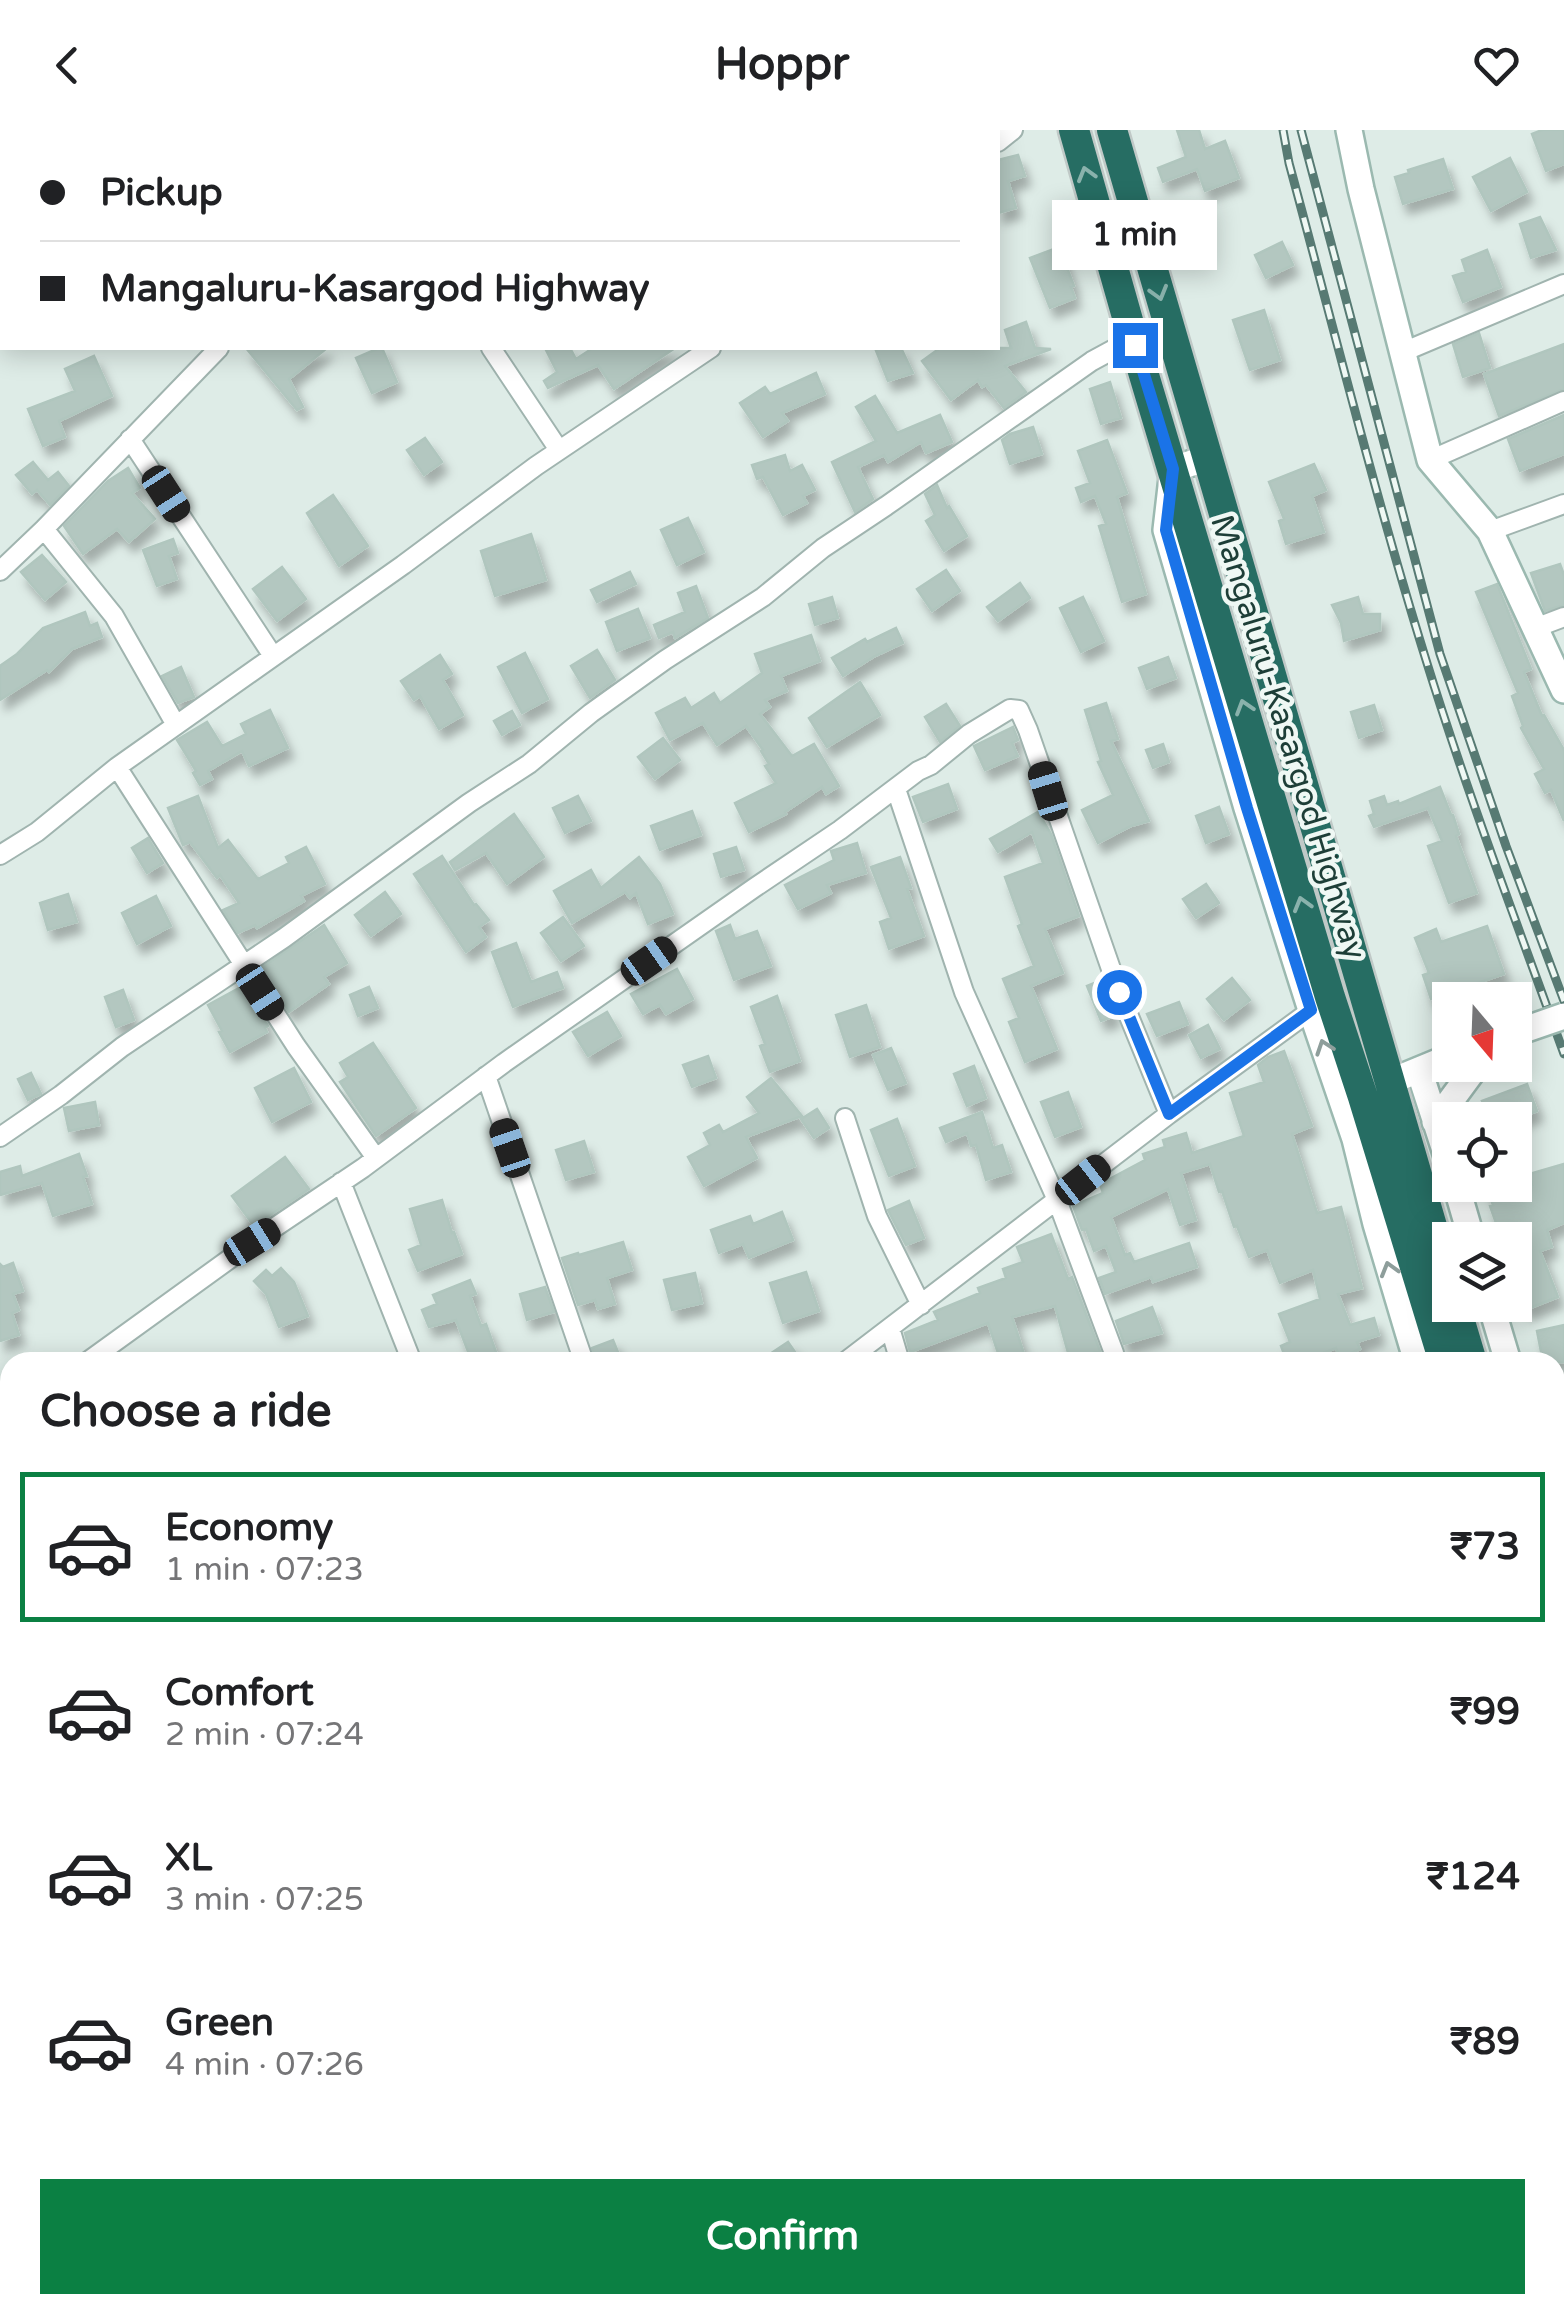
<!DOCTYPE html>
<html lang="en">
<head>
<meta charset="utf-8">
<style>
	body { margin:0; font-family:"Varela Round",sans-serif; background:#f6f6f6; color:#202124; height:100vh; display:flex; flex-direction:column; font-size:38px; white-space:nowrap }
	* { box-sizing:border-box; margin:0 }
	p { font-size:32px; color:#757577 }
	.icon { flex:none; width:55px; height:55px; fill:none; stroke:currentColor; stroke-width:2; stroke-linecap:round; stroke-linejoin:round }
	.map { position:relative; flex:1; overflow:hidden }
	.side { position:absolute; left:0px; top:1222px; width:1565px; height:962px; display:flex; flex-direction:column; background:#fff; border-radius:30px 30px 0 0; box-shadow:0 5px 25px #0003 }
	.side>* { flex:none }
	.banner { position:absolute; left:0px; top:0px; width:1000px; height:220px; box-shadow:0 5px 25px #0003; display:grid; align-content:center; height:220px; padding:0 40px; background:#fff }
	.needle { width:65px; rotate:161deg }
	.fabs { position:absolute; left:1432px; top:852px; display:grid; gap:20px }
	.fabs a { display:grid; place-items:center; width:100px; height:100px; border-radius:0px; background:#fff; box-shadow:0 5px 25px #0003; font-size:50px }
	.end { position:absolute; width:45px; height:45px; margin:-22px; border:12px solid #1a73e8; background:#fff; box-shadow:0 0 0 5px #fff }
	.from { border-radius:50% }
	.bubble { position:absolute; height:70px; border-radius:0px; background:#fff; box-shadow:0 5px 25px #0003; font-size:32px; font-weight:700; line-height:70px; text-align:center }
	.car { position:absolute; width:30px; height:60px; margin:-30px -15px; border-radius:12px; box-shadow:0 0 8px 2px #0007; background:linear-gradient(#222 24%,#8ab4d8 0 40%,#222 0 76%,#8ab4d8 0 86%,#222 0) }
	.banner b { display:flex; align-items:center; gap:35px; height:95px; font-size:38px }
	.banner b+b { border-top:2px solid #e0e0e0 }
	.banner i { width:25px; height:25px; background:#202124 }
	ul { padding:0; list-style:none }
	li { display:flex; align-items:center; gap:30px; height:150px; margin:0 20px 15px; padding:0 20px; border:5px solid transparent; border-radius:0px }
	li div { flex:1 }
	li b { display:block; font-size:38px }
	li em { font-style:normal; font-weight:700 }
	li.on { border-color:#0b8043 }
	li>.icon { width:90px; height:90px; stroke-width:1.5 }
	h2 { padding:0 40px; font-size:45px; line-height:120px }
	.cta { display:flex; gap:20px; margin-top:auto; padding:20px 40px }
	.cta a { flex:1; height:115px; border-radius:0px; background:#0b8043; color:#fff; font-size:40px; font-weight:700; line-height:115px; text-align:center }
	header { display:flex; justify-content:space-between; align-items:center; height:130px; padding:0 40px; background:#fff; font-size:45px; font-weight:700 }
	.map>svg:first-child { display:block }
	.building { fill:#b3c7c0; stroke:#b0c6be; stroke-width:2.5; filter:url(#shadow) }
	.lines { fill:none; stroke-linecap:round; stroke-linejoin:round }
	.street-casing { stroke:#a0b4af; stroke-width:22 }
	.secondary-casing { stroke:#9bb9b0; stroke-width:30 }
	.highway-casing { stroke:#c0c9c7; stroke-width:35 }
	.street { stroke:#fff; stroke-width:18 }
	.secondary { stroke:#fff; stroke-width:25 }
	.highway { stroke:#266d63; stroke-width:30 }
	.rail-casing { stroke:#577a73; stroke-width:9 }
	.rail { stroke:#eff8f4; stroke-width:5; stroke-dasharray:15; stroke-linecap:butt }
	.secondary-bridge-casing { stroke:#9bb9b0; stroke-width:30; stroke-linecap:butt }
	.secondary-bridge { stroke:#fff; stroke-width:25 }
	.oneway { stroke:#8ab2ac }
	.oneway2 { stroke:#8e9e9b }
	.route { stroke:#1a73e8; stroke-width:12 }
	.labels { text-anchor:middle; stroke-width:9; stroke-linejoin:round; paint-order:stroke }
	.street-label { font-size:32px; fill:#1d3e37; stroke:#eff8f4 }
</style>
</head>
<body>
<header><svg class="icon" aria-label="back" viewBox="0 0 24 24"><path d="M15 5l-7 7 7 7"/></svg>Hoppr<svg class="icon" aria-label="heart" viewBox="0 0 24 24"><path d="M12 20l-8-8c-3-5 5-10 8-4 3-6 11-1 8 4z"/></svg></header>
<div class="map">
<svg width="1564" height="2184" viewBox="0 0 1564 2184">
	<defs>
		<filter id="shadow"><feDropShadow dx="5.5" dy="10" stdDeviation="5" flood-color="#0004"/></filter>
	</defs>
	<rect width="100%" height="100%" fill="#deece7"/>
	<path class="building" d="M1177 0H1199L1205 19 1225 11 1239 48 1205 61 1197 39 1163 52 1158 38 1186 27Z
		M1542 0H1564V34L1546 41 1532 4Z
		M1018 25 1025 46 1008 51 1016 78 998 83V30Z
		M1510 28 1527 62 1491 81 1473 47Z
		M1443 29 1453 59 1403 74 1395 47 1409 43 1408 40Z
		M1540 87 1556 120 1531 128 1520 94Z
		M1282 112 1293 135 1266 148 1255 125Z
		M1059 117 1074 156 1071 157 1075 168 1050 178 1030 128Z
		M1487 120 1501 157 1463 172 1453 146 1466 142 1462 130Z
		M1264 180 1280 230 1250 240 1233 190Z
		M1026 192 1035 218 1051 219 1005 236 1026 262 1004 278 986 255 982 257 978 250 951 270 922 231 940 218H1011L1005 200Z
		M1479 203 1490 238 1463 247 1453 214Z
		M1564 214V259L1499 286 1484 244Z
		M246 218H327L289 249 303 277 297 280Z
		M379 218H382L397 252 372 263 356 228Z
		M545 218H570L576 229 593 218H675L614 259 598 235 548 258 544 251 557 242Z
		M875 218H901L913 243 888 251Z
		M94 226 112 266 59 291 65 307 43 316 28 279 75 261 65 239Z
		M816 243 825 264 782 283 788 291 763 307 740 273 765 257 770 264Z
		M1110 252 1121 288 1101 294 1090 259Z
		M875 266 897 303 940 285 952 312 926 323 921 312 888 332 884 325 858 337 873 369 855 382 832 332 876 311 856 277Z
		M1564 285V324L1520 341 1508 309Z
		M1033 297 1042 324 1010 334 1002 310 1010 304Z
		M425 308 442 332 424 345 407 320Z
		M1107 310 1127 363 1117 367 1146 464 1122 472 1099 396 1106 394 1095 366 1081 372 1076 358 1090 353 1078 321Z
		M785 325 790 341 802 335 815 360 803 366 807 373 783 385 763 347 757 349 752 335Z
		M33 332 48 350 58 342 69 356 50 375 37 360 32 364 16 345Z
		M1314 334 1326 360 1312 366 1324 402 1286 414 1279 391 1284 389 1269 352Z
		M128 338 140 358 132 363 155 389 129 412 117 399 83 424 64 396 108 351Z
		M937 355 947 378 949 376 967 406 944 421 926 391 935 385 925 364Z
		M333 365 368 416 339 436 307 383Z
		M688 388 704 422 677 435 661 400Z
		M531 404 546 450 495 466 481 421Z
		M173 409 178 423 169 426 177 449 157 456 143 420Z
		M42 425 66 452 45 470 21 442Z
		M1560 434 1564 445V475L1545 481 1531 443Z
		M282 437 306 469 277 491 253 459Z
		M946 440 960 461 932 481 917 459Z
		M630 442 636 454 597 472 591 460Z
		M1020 453 1030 468 998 491 987 477Z
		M1497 454 1531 539 1524 542 1542 586 1544 585 1564 620V691L1551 660 1545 663 1535 644 1544 639 1521 598 1523 596 1512 566 1518 563 1476 462Z
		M696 456 708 488 675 508 673 502 659 508 654 495 685 482 678 463Z
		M832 467 838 488 815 495 809 474Z
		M1083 467 1104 511 1081 522 1060 478Z
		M1358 467 1363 484H1380V500L1344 511 1341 493 1332 475Z
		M638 479 650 508 617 521 606 492Z
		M85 482 90 496 97 493 102 507 72 519 49 542 47 540 0 570V536L17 524 43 498Z
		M896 498 903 513 875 526 843 546 832 528 865 509 867 512Z
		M811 505 820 531 781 546 787 561 765 570 770 577 760 584 792 626 814 614 839 656 826 664 822 657 785 682 786 684 749 702 735 673 776 653 765 636 769 634 761 621 763 620 746 596 717 615 703 593 670 610 656 583 685 568 691 578 714 563 720 573 762 543 755 524Z
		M597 520 615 550 590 568 571 536Z
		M525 523 548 569 522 583 498 537Z
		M440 525 452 544 443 550 463 585 439 599 420 566 414 570 401 551Z
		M1168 527 1176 548 1147 559 1139 538Z
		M181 537 194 567 178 573 162 546Z
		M860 552 880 585 827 617 809 588Z
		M1106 573 1118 609 1111 611 1149 691 1131 696 1098 713 1082 680 1113 665 1098 632 1101 631 1085 580Z
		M946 574 960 596 940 612 925 587Z
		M1374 575 1382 600 1359 608 1351 582Z
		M270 580 288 618 249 636 242 621 208 641 212 649 200 655 193 643 196 641 177 610 207 592 222 616 246 604 241 594Z
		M512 581 520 595 502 605 494 591Z
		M1013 597 1018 610 1012 613 1018 626 985 640 974 616Z
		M663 608 680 630 655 649 638 627Z
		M1163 614 1169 632 1153 638 1146 620Z
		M948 654 957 679 923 692 913 667Z
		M1440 657 1451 685H1453L1459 704 1456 706 1477 763 1449 773 1428 716 1442 711 1428 678 1374 697 1369 686 1374 684 1370 671 1384 666 1387 675 1398 671 1399 674Z
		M198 666 218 718 228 710 258 749 289 733 286 727 306 717 325 754 301 766 304 771 257 798 255 795 238 803 223 780 239 773 220 745 217 748 190 712 183 715 168 678Z
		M578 666 591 691 565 703 553 678Z
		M1219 677 1229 704 1206 713 1196 686Z
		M692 681 701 705 660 720 651 696Z
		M1038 682 1051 704 1079 786 1045 799 1063 843 1031 856 1057 919 1025 932 1009 892 1019 888 1003 849 1034 836 1018 796 1022 794 1005 747 1043 733 1032 702 998 722 990 709Z
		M514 684 544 727 507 754 486 723 455 740 450 732Z
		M148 708 163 733 147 743 132 718Z
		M857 713 866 743 827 755 831 763 798 779 785 755 834 730 831 721Z
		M736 717 744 740 721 747 714 724Z
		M442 726 474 775 476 774 489 790 479 797 486 807 466 822 414 744Z
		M639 727 660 754 673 784 648 794 636 763 630 768 625 762 572 793 554 761 591 740 601 758Z
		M900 727 911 758 907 759 924 806 889 819 880 792 891 788 871 737Z
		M1206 754 1219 773 1196 788 1183 769Z
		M385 762 401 784 371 806 355 785Z
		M68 764 77 792 48 800 40 773Z
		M156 766 171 796 137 814 122 783Z
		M563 787 584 816 561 831 541 803Z
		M324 795 347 833 324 847 329 854 289 882 261 838Z
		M730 795 735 809 757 801 771 836 734 850 716 801Z
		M1487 796 1504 844 1431 869 1423 845 1429 843 1415 808 1436 799 1441 812Z
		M516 813 531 852 557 842 563 858 513 877 492 822Z
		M677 839 693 869 666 884 660 875 643 884 631 864Z
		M1232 848 1250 870 1224 890 1207 869Z
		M1102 850 1115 886 1101 891 1087 856Z
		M243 856 268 896 265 898 267 902 230 922 219 902 222 901 208 875Z
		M369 857 378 878 358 886 350 865Z
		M123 860 134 890 116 897 105 867Z
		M777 866 800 931 770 942 760 916 765 914 751 877Z
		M1179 872 1188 894 1157 906 1147 884Z
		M866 875 880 917 850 927 836 885Z
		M607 882 621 906 588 926 573 902Z
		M1208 895 1220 919 1201 928 1189 905Z
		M373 913 416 978 376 1006 340 952 348 947 340 933Z
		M891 918 906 953 888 960 873 925Z
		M1284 921 1312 996 1292 1004 1317 1083 1341 1077 1362 1158 1338 1164 1350 1195 1374 1188 1379 1205 1357 1212 1360 1219 1340 1228 1336 1218 1299 1232H1287L1281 1216 1290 1212 1279 1184 1320 1169 1313 1140 1280 1153 1267 1120 1249 1127 1237 1096 1234 1097 1222 1061 1219 1062 1210 1034 1181 1043 1196 1090 1180 1095 1168 1059 1111 1087 1125 1125 1130 1123 1134 1132 1189 1113 1197 1137 1153 1152 1151 1147 1105 1164 1099 1148 1116 1142 1106 1116 1094 1121 1086 1099 1082 1100 1073 1076 1103 1063 1100 1054 1145 1030 1143 1024 1165 1017 1163 1010 1186 1003 1192 1023 1244 1006 1230 963 1264 952 1258 935 1268 927Z
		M708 926 716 948 692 957 683 935Z
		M974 936 986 968 967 976 954 944Z
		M294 938 311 972 272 992 255 958Z
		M31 943 41 964 28 970 18 949Z
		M771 948 802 986 746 1007 757 1028 704 1056 688 1027 710 1015 704 1003 719 995 723 1002 759 983 747 967Z
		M1527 954 1537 981 1514 990H1457L1462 983 1484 975 1482 971Z
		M1068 962 1081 997 1055 1007 1041 972Z
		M95 972 99 995 69 1001 64 978Z
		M817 979 829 998 814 1008 801 989Z
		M982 982 993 1018 1002 1015 1011 1042 986 1050 976 1015 971 1016 967 1003 946 1012 940 998Z
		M897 989 915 1036 889 1046 871 1000Z
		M584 1011 594 1042 566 1050 556 1020Z
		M79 1024 87 1046 83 1047 92 1074 53 1086 42 1053 0 1065V1042L20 1036 22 1046Z
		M285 1027 309 1059 254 1096 232 1066Z
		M1564 1034V1093L1547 1100 1552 1117 1540 1121 1558 1167 1525 1180 1515 1153V1110H1502L1490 1076 1493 1075 1485 1055H1532L1529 1044Z
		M442 1070 452 1103 454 1102 462 1124 418 1141 409 1120 421 1115 410 1079Z
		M909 1071 924 1108 906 1115 888 1080Z
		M782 1082 793 1110 749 1128 743 1114 719 1123 711 1100 750 1086 753 1094Z
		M1051 1104 1068 1149 1072 1147 1100 1221 1070 1230 1055 1176 1012 1187 1026 1230 1019 1232H1001L988 1193 910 1222 905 1203 938 1190 934 1182 980 1163 978 1158 1006 1148 1003 1139 1023 1132 1017 1117Z
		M623 1112 632 1140 607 1148 615 1174 598 1179 595 1170 578 1175 562 1128 578 1123 579 1125Z
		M13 1133 23 1161 13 1164 19 1180 12 1183 19 1205 0 1211V1134L3 1137Z
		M281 1138 294 1152 308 1186 279 1197 266 1164 254 1151 266 1140 272 1146Z
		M806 1142 819 1181 783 1193 770 1153Z
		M695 1143 702 1173 672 1180 664 1150Z
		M470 1150 476 1164 470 1166 481 1196 486 1194 497 1225 476 1232H472L456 1190 429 1197 422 1180 437 1174 433 1165Z
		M545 1157 554 1182 527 1190 520 1164Z
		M1152 1177 1162 1203 1124 1214 1116 1191Z
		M1564 1195V1232H1543L1537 1201Z
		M613 1210 622 1232H596L592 1218Z
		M788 1212 802 1232H758Z"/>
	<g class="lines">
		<defs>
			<path id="street" d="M103 2 105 0
				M998 12 1013 0
				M0 83 2 81
				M491 218 559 320
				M1403 222 1564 154
				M130 309 273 526
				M1430 330 1564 271
				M44 399 114 486 176 595
				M1490 401 1564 374
				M0 441 44 399 219 218
				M1535 498 1564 487
				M117 637 296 916 376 1028
				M896 659 964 862 1057 1070 1114 1223
				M0 725 37 702 117 637 403 435 536 336 711 218
				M486 946 584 1232
				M845 988 877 1086 921 1175
				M0 1007 61 965 122 917 284 808 469 673 529 634 591 583 665 530 763 467 823 418 886 376 1092 231 1116 218 1135 215
				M341 1052 412 1232
				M890 1198 900 1232
				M87 1232 253 1112 363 1038 504 933 754 758 840 700 918 641 931 635 969 604 1010 579 1019 580 1028 600 1119 862 1169 984
				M845 1232 1169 984 1317 876
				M0 1294 10 1287
				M0 1859 10 1854
				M0 2175 16 2184
				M322 2175 325 2184
				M713 2175 718 2184
				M104 2184 111 2175
				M487 2184 502 2175"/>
			<path id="secondary" d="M1349 0 1361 59 1430 330 1490 401 1564 560
				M1208 328 1173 339 1166 400 1247 678 1311 880 1355 1009
				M1419 940 1450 1036
				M1404 946 1450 927
				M1435 992 1477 935
				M1356 996 1355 1009 1376 1094 1417 1232
				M1456 1055 1472 1110
				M1491 1175 1508 1232
				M1555 1387 1564 1415
				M1555 1705 1564 1745
				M1555 1861 1564 1854
				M1215 2184 1225 2175"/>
			<path id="highway" d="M1074 0 1135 215 1330 867 1363 967 1444 1232
				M1112 0 1450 1158
				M1455 1175 1472 1232
				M1555 1515 1564 1547
				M1555 1605 1564 1642"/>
		</defs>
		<use href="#street" class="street-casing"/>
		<use href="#secondary" class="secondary-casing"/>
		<use href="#highway" class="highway-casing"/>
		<use href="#street" class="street"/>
		<use href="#secondary" class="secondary"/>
		<use href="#highway" class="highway"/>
		<defs>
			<path id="rail" d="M1283 0 1289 33C1334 199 1375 366 1426 530 1467 663 1517 793 1564 924
				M1301 0 1440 524 1506 716 1564 871"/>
		</defs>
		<use href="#rail" class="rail-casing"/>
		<use href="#rail" class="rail"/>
		<defs>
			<path id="secondary-bridge" d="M1515 903 1564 886"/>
		</defs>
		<use href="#secondary-bridge" class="secondary-bridge-casing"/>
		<use href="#secondary-bridge" class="secondary-bridge"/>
	</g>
	<defs><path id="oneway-chevron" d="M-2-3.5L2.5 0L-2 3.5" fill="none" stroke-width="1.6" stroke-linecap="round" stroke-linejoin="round" transform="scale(2.5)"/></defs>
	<g class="oneway">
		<use href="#oneway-chevron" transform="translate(1086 44) rotate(-106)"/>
		<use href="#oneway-chevron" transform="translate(1159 163) rotate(74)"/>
		<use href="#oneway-chevron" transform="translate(1244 577) rotate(-107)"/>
		<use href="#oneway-chevron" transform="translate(1302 774) rotate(-106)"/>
	</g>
	<g class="oneway2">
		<use href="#oneway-chevron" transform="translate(1324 917) rotate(-109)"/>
		<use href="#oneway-chevron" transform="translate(1389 1139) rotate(-106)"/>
	</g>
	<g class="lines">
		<path class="route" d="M1119 862 1169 984 1311 880 1247 678 1166 400 1173 339 1135 215"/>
	</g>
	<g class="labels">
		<g class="street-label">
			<text transform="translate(1289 607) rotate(73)" y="11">Mangaluru-Kasargod Highway</text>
		</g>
	</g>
</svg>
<div class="fabs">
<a><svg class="needle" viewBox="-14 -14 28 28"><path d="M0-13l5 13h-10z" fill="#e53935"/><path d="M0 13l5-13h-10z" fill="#757577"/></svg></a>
<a><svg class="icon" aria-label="locate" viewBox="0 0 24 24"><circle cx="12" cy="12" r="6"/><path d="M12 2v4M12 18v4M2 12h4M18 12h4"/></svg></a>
<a><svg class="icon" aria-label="layers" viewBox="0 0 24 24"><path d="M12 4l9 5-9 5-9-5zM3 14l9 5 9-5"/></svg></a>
</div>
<i class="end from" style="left:1119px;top:862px"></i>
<i class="end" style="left:1135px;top:215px"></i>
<div class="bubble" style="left:1052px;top:70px;width:165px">1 min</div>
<i class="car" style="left:166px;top:364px;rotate:147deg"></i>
<i class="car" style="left:1048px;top:661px;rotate:343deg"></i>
<i class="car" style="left:649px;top:831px;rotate:55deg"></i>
<i class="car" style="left:260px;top:862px;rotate:147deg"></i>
<i class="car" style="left:510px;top:1018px;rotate:341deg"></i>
<i class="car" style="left:1083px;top:1050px;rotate:52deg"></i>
<i class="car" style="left:252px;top:1112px;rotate:58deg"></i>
<div class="banner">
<b><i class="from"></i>Pickup</b>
<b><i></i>Mangaluru-Kasargod Highway</b>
</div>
<section class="side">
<h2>Choose a ride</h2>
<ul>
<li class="on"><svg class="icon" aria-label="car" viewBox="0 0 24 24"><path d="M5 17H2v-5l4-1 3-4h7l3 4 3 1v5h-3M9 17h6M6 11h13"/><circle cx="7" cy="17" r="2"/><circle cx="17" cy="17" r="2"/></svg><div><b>Economy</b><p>1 min · 07:23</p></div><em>₹73</em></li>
<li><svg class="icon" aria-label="car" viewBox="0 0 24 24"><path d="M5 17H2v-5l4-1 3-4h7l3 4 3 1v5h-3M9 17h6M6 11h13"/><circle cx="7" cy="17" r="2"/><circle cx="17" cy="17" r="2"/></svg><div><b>Comfort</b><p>2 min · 07:24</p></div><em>₹99</em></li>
<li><svg class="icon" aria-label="car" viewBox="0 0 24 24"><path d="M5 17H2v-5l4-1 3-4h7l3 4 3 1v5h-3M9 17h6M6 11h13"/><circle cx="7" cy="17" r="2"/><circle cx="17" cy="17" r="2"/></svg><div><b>XL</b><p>3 min · 07:25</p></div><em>₹124</em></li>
<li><svg class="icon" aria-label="car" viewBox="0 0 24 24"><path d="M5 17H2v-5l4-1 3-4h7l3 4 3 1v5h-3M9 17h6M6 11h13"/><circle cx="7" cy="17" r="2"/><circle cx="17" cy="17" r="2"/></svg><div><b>Green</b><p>4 min · 07:26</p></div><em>₹89</em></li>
</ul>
<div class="cta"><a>Confirm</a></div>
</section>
</div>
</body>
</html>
